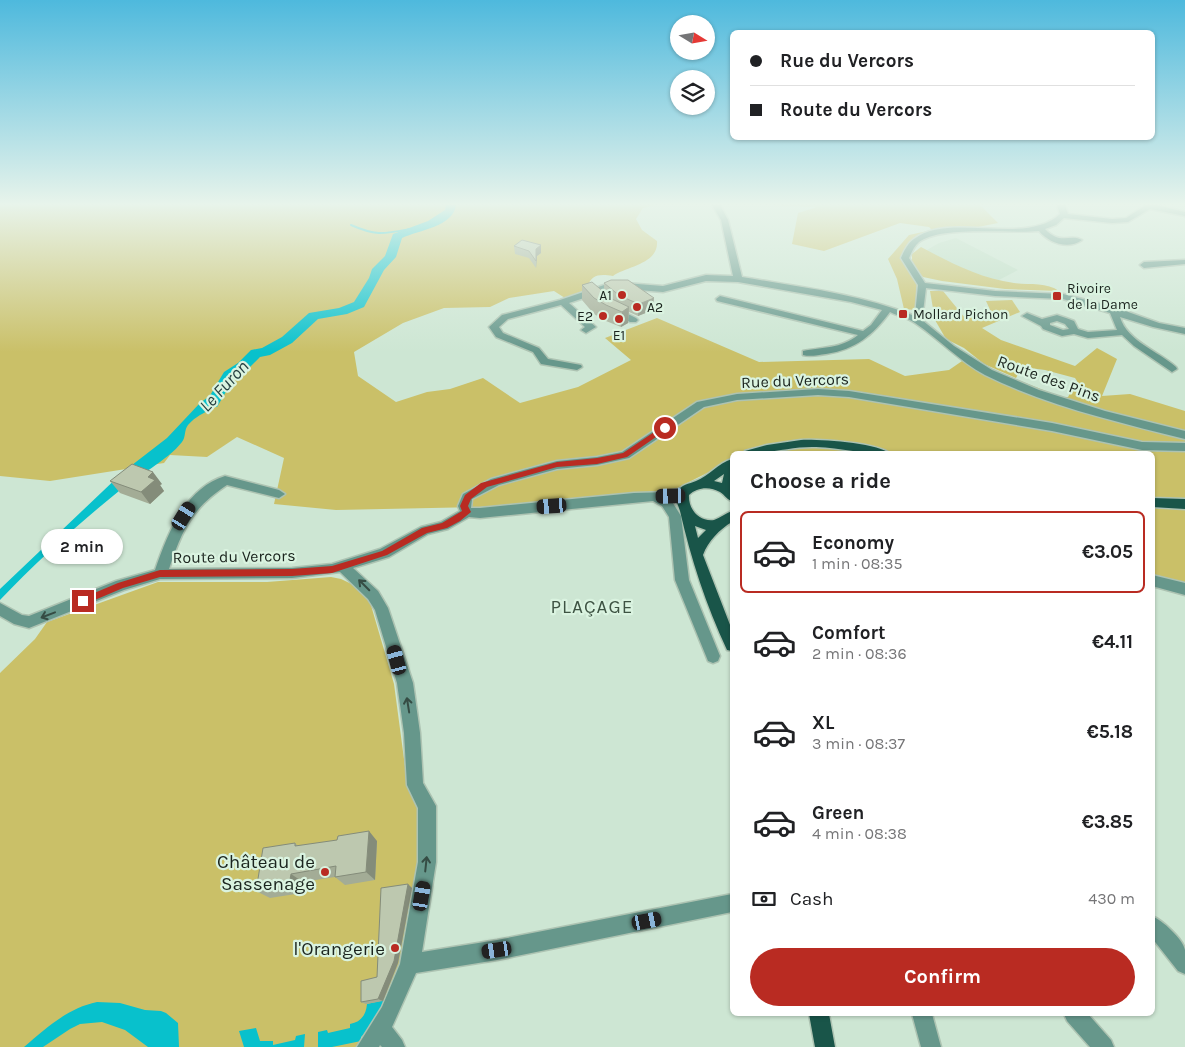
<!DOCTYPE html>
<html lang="en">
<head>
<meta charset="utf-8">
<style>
	body { margin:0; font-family:Karla,sans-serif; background:#f2f2f2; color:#202124; height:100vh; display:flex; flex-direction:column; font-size:19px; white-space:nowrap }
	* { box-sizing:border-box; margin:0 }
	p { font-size:16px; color:#757577 }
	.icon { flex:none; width:28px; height:28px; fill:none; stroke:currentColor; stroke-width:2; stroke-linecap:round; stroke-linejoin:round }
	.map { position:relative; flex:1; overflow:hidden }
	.drawer { position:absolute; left:730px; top:451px; width:425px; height:565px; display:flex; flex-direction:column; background:#fff; border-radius:8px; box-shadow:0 1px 4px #0004 }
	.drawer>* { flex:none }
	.guide { position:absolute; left:730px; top:30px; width:425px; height:110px; border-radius:8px; box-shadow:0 1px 4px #0004; display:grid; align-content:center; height:110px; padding:0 20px; background:#fff }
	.needle { width:32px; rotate:101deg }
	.buttons { position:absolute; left:670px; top:15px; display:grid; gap:10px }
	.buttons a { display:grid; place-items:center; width:45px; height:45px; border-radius:50%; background:#fff; box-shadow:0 1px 4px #0004; font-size:25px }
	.end { position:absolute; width:22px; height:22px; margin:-11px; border:6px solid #b92b22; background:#fff; box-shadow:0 0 0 2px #fff }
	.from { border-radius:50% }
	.bubble { position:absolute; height:35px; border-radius:18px; background:#fff; box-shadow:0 1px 4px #0004; font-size:16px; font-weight:700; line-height:35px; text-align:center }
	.car { position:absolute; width:15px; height:30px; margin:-15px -8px; border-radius:6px; box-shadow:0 0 4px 1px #0007; background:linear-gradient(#222 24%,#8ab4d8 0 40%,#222 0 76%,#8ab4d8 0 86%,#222 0) }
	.guide b { display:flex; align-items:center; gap:18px; height:48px; font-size:19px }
	.guide b+b { border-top:1px solid #e0e0e0 }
	.guide i { width:12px; height:12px; background:#202124 }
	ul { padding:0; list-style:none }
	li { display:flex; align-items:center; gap:15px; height:82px; margin:0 10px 8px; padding:0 10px; border:2px solid transparent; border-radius:8px }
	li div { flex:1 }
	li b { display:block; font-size:19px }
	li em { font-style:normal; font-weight:700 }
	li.current { border-color:#b92b22 }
	li>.icon { width:45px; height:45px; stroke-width:1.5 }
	h2 { padding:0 20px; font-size:22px; line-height:60px }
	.pay { display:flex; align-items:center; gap:12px; height:55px; padding:0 20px; font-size:19px }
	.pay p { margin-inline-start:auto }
	.cta { display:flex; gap:10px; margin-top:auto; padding:10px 20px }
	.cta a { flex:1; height:58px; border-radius:30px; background:#b92b22; color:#fff; font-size:20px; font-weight:700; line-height:58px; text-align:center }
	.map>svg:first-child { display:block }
	.built { fill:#beddc5 }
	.green { fill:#cac068 }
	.water { fill:#08c1cc }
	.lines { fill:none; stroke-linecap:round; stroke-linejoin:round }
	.stream { stroke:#08c1cc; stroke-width:2 }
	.river { fill:#08c1cc; fill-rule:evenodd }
	.minor-casing { stroke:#adc3b2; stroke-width:3 }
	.major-casing { stroke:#adc3b2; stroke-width:3 }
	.minor { fill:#66978b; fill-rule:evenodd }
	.major { fill:#195549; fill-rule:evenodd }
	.wall { fill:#a3ac96 }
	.shaded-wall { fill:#848c7a }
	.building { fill:#bdc8af; stroke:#848c7a }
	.oneway { stroke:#354c44 }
	.route { fill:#b92b22 }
	.poi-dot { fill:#b92b22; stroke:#daf3e0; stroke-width:2 }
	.labels { text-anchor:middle; stroke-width:4.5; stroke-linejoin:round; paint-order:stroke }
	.far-poi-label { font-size:14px; fill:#1b241e; stroke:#daf3e0; text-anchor:start }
	.street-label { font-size:16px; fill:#1b241e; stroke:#daf3e0 }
	.water-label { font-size:18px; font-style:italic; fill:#274041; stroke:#daf3e0 }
	.quarter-label { font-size:19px; letter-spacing:1px; fill:#3e5343; stroke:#daf3e0 }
	.near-poi-label { font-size:19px; fill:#1b241e; stroke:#daf3e0; text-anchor:end }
</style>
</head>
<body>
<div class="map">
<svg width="1185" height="1047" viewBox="0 0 1185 1047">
	<rect width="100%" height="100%" fill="#cde6d3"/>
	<path class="built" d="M956 238 1018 270 999 280 974 277 922 253 939 243Z"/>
	<path class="green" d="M0 205H654L643 208 636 219 642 230 657 241C659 264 627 266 613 276 583 271 595 287 577 295 574 297 569 297 565 298L554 291 509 298 490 307 444 308 403 323 354 352 358 376 396 402 427 392 450 389 483 378 520 403 578 387 631 360 605 338 657 318 759 362 869 359 905 376 949 370 965 359 1061 397H1068L1077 381 1075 378 1045 370 1022 367 1016 378 984 364 964 348 946 339 935 320 930 291H943L965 318 992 314 986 301 1012 300 1020 312 982 328 1001 340 1075 366 1097 348 1117 359 1102 396 1130 394 1185 411V583L1153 574 1152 454H732V466L707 473 677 488 626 496 479 507 336 510 274 504 284 458 237 437 207 457 170 455 164 463 50 481 0 476Z
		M771 205H980L998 223 973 228 934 230 935 232 916 238 905 252 917 283 915 310 904 309 897 279 888 259 909 235 932 230 929 227 900 223 824 251 792 244 798 213 817 207Z
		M921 247C951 263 979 278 1014 283 1029 285 1047 282 1059 291L1005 289 942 281 923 277 912 264V254Z
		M331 577 341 579 360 588 370 602 394 684 406 774 416 795 421 813V841L404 959 374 1025 361 1037 357 1047H0V673L35 639 47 622 158 582H267Z"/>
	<path class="water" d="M226 384C219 415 204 407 188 425 184 430 186 437 182 442 168 460 137 476 119 491 77 525 37 561 0 600V589L123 472 167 438 200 403Z
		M385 1000 374 1025 361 1037V1041L332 1047H318V1032L327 1030 328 1033 350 1028V1024C361 1022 366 1015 367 1004Z
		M97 1002 120 1003 145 1010 161 1011 166 1013 178 1023 179 1047H148L125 1030 102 1022 80 1024 70 1029 43 1047H24C46 1028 68 1008 97 1002Z
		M256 1028 260 1041H273V1045L295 1040 296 1036 305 1034 304 1047H244L239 1031Z"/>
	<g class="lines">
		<path class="stream" d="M351 225C376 236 383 234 410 229"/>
		<path class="river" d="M446 205H456C453 227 419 230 402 238L396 257 384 270 364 307 347 314 318 319 292 343 270 355 260 357 248 369 234 378 217 407H207L205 404 224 372 238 363 251 350 262 348 282 337 309 313 339 308 354 302 369 278 372 269 385 256 393 234 428 221 445 210Z"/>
		<defs>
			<path id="minor" d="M712 205H720L728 220 742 277C800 287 859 294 915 316L918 285 901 258C904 251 908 243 914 239 950 211 1024 247 1060 214L1057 205H1065L1068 214 1112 219 1126 218 1146 205H1156L1185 212V216L1150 209 1128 222 1112 223 1064 218 1056 225 1045 229C1061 246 1070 233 1082 240 1068 250 1049 243 1039 231 1009 234 942 225 919 242 914 246 912 252 909 258L925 283 995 291 1063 294 1117 308 1159 323 1185 328V334L1153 327 1120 317C1127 341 1158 351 1176 367L1177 369 1172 372 1134 346 1122 335 1088 338 1074 334 1062 336 1043 329 1041 326 1022 316 1027 313 1042 319 1057 315 1066 318 1074 321 1078 329 1088 332 1117 330 1110 313 1063 299 995 296 926 288 922 320 954 346 992 370 1039 390 1105 411 1185 431V439C1118 422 1048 406 985 375 959 361 939 339 915 323 908 318 898 316 890 312 873 335 855 350 826 354 818 355 810 357 803 355V351C822 347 841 349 858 335L717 301 716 299 720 296 863 331 871 325 882 310 851 302 738 282 706 281 663 292 625 289 608 290 569 303 596 327 586 333 581 330 585 327 561 305 508 319 499 327 503 333 539 348 548 359 581 365 582 367 577 370 541 364 533 352 496 337 489 327 502 315 560 300 607 284 625 283 663 286 706 275 733 276 721 220ZM1057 321 1065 324 1069 329 1063 330 1050 325V323Z
				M1185 260V264L1144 268 1140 265 1144 262Z
				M614 307 636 318 638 320 636 322H630L611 312 609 310Z
				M818 389 849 391 1052 423 1142 442 1185 443V451L1142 450 1052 431 849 397 818 395 737 400 704 407 629 458 597 465 557 469 499 485 472 499 471 508H480L634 493 671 492 686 495 688 498 686 501 682 502 671 500 681 516 689 580 720 656 718 661 713 663 708 661 706 656 675 580 669 517 662 506 653 501 480 518 469 517 448 529 428 534 389 557 353 568 378 591 388 608 413 683 420 733 423 783 436 806V862L422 952 497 940 732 894V912L497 960 416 973 392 1027 402 1040 405 1047H382L380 1045 379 1047H357L382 1007 400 964 418 862V808L407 785 404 733 397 683 375 610 368 599 340 572 292 578 160 579 124 590 29 628 14 624 0 616V603L22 615 29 616 116 581 155 570C167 535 185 488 225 476L279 490 285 494 279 498 227 485C192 508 182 530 169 569L292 568 332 564 380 549 421 527 441 522 460 511 458 506 463 494 491 479 557 461 597 457 622 452 697 402 737 394Z
				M1152 575 1185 583V595L1152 586Z
				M1152 916C1162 920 1183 939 1185 950 1185 957 1185 966 1185 974L1178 971 1152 938Z
				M912 1014H932L941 1047H921Z
				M1064 1014H1088L1111 1040 1114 1047H1090L1067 1021Z"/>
			<path id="major" d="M801 440C817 439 880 443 890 454 865 454 841 448 816 447 792 446 768 454 743 454L745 451 767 445Z
				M732 459V501C727 500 725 495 720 492 710 486 697 487 689 495 688 509 699 522 714 520 720 518 726 513 732 511V522C720 529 708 541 703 555L732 630V651L727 650C706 605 691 559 680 511 678 505 675 500 677 493 681 484 689 484 696 481 709 476 718 463 732 459ZM724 474 722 483 714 481ZM695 526 706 530 698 538Z
				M1152 498 1185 499V509L1152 507Z
				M809 1014H829L835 1047H815Z"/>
		</defs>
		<use href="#minor" class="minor-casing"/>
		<use href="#major" class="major-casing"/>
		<use href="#minor" class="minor"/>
		<use href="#major" class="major"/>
	</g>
	<path class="wall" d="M514 246 541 253 537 256 536 268 529 258 515 254Z
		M604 283 653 310 638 316 629 312 628 323 621 327 606 321 594 314 582 300V285L604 292Z
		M110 481 162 484 160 485 164 491 150 504 120 493Z
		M377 841 375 880 345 885 335 877 303 882 302 893 270 898 256 891 295 843 298 846Z
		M412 888 398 963 383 1001 366 1004 361 1002 377 977Z"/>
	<path class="shaded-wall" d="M541 245V253L537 256 536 268V249Z
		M654 298 653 310 638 316 639 304Z
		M629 307 628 323 621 327 622 312Z
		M153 472 162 484 160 485 164 491 150 504 141 492 148 477Z
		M369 831 377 841 375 880 366 872Z
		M291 874 303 882 302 893 289 885Z
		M408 884 412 888 398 963 383 1001 378 999Z"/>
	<path class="building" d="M522 240 541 245 536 249V261L529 251 514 246Z
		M611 280H628L654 298 639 304 620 296 604 283Z
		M592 282 612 299 629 307 622 312 606 305 594 298 582 285Z
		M132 464 153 472 148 477 155 480 141 492 110 481Z
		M369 831 366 872 335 877 336 866 291 874 289 885 256 891 263 848 295 843V846L337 840 338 836Z
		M408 884 394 961 378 999 361 1002V981L377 977 381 888Z"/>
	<defs><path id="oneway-shaft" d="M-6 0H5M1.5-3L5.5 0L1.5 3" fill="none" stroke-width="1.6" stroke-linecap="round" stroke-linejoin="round" transform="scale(1.25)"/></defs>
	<g class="oneway">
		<use href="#oneway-shaft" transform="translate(364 585) rotate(-135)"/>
		<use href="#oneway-shaft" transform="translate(48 615) rotate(159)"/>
		<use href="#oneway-shaft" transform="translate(408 705) rotate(-99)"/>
		<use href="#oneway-shaft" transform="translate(426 864) rotate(-84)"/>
	</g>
	<linearGradient id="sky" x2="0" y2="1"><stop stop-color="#4eb9dd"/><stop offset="0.58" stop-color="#e8f4eb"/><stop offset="1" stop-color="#e8f4eb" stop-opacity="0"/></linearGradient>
	<rect width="1185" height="352" fill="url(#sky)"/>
	<path class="route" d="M663 426 669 428 627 457 597 464 557 467 487 487 471 499 468 506 471 512 460 521 447 528 427 533 387 555 332 573 292 576 160 577 123 588 83 605 79 601 80 599 118 583 160 570 292 569 332 566 382 551 422 528 442 523 462 511 460 506 465 495 481 483 557 462 597 458 623 453Z"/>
	<g class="poi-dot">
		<circle cx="622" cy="295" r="5"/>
		<rect x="1052" y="291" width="10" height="10" rx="2.5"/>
		<circle cx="637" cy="307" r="5"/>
		<rect x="898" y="309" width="10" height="10" rx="2.5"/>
		<circle cx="603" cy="316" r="5"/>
		<circle cx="619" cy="319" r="5"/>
		<circle cx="325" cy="872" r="5"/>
		<circle cx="395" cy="948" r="5"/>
	</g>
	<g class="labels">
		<g class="far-poi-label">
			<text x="1067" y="293">Rivoire<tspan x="1067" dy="16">de la Dame</tspan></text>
			<text x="612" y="300" text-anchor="end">A1</text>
			<text x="647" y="312">A2</text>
			<text x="913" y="319">Mollard Pichon</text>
			<text x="593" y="321" text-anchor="end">E2</text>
			<text x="619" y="340" text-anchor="middle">E1</text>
		</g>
		<g class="street-label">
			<text transform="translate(1049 378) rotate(20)" y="6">Route des Pins</text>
			<text transform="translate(795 380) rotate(-2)" y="6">Rue du Vercors</text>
			<text transform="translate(234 556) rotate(-1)" y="6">Route du Vercors</text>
		</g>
		<g class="water-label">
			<text transform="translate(224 386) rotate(-47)" y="6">Le Furon</text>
		</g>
		<g class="quarter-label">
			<text x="592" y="613">PLAÇAGE</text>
		</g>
		<g class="near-poi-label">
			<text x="315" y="868">Château de<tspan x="315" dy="22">Sassenage</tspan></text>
			<text x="385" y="955">l'Orangerie</text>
		</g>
	</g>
</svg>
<div class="buttons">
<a><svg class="needle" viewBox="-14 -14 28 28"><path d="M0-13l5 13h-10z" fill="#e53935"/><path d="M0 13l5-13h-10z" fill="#757577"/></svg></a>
<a><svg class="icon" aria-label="layers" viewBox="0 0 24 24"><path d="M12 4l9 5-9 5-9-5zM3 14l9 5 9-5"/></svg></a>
</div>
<i class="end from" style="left:665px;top:428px"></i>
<i class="end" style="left:83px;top:601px"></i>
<div class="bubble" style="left:41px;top:529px;width:82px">2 min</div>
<i class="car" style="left:671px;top:496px;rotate:269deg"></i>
<i class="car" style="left:552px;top:506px;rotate:266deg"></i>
<i class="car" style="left:184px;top:516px;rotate:32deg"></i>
<i class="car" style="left:397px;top:660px;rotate:345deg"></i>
<i class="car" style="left:422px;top:896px;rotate:10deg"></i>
<i class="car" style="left:647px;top:921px;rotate:79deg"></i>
<i class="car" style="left:497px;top:950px;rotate:261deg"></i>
<div class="guide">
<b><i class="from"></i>Rue du Vercors</b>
<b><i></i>Route du Vercors</b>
</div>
<section class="drawer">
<h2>Choose a ride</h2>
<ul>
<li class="current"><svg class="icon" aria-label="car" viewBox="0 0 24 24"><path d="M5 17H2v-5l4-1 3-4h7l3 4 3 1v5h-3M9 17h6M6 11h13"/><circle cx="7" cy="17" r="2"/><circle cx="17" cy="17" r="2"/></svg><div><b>Economy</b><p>1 min · 08:35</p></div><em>€3.05</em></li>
<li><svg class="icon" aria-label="car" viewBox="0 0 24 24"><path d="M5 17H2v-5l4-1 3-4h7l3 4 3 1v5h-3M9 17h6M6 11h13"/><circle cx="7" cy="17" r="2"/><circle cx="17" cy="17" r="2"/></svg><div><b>Comfort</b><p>2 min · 08:36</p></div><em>€4.11</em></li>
<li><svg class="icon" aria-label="car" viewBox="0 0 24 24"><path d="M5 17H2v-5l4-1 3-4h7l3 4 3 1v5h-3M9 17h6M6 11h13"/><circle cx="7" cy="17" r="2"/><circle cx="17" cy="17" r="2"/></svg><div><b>XL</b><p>3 min · 08:37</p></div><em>€5.18</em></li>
<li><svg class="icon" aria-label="car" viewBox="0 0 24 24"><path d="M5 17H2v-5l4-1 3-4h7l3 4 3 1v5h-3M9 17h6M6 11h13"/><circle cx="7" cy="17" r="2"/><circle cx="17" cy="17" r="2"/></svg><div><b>Green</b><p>4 min · 08:38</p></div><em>€3.85</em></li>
</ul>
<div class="pay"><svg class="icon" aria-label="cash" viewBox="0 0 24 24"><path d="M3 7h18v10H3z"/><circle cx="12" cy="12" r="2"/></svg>Cash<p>430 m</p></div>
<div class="cta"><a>Confirm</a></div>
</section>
</div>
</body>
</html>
